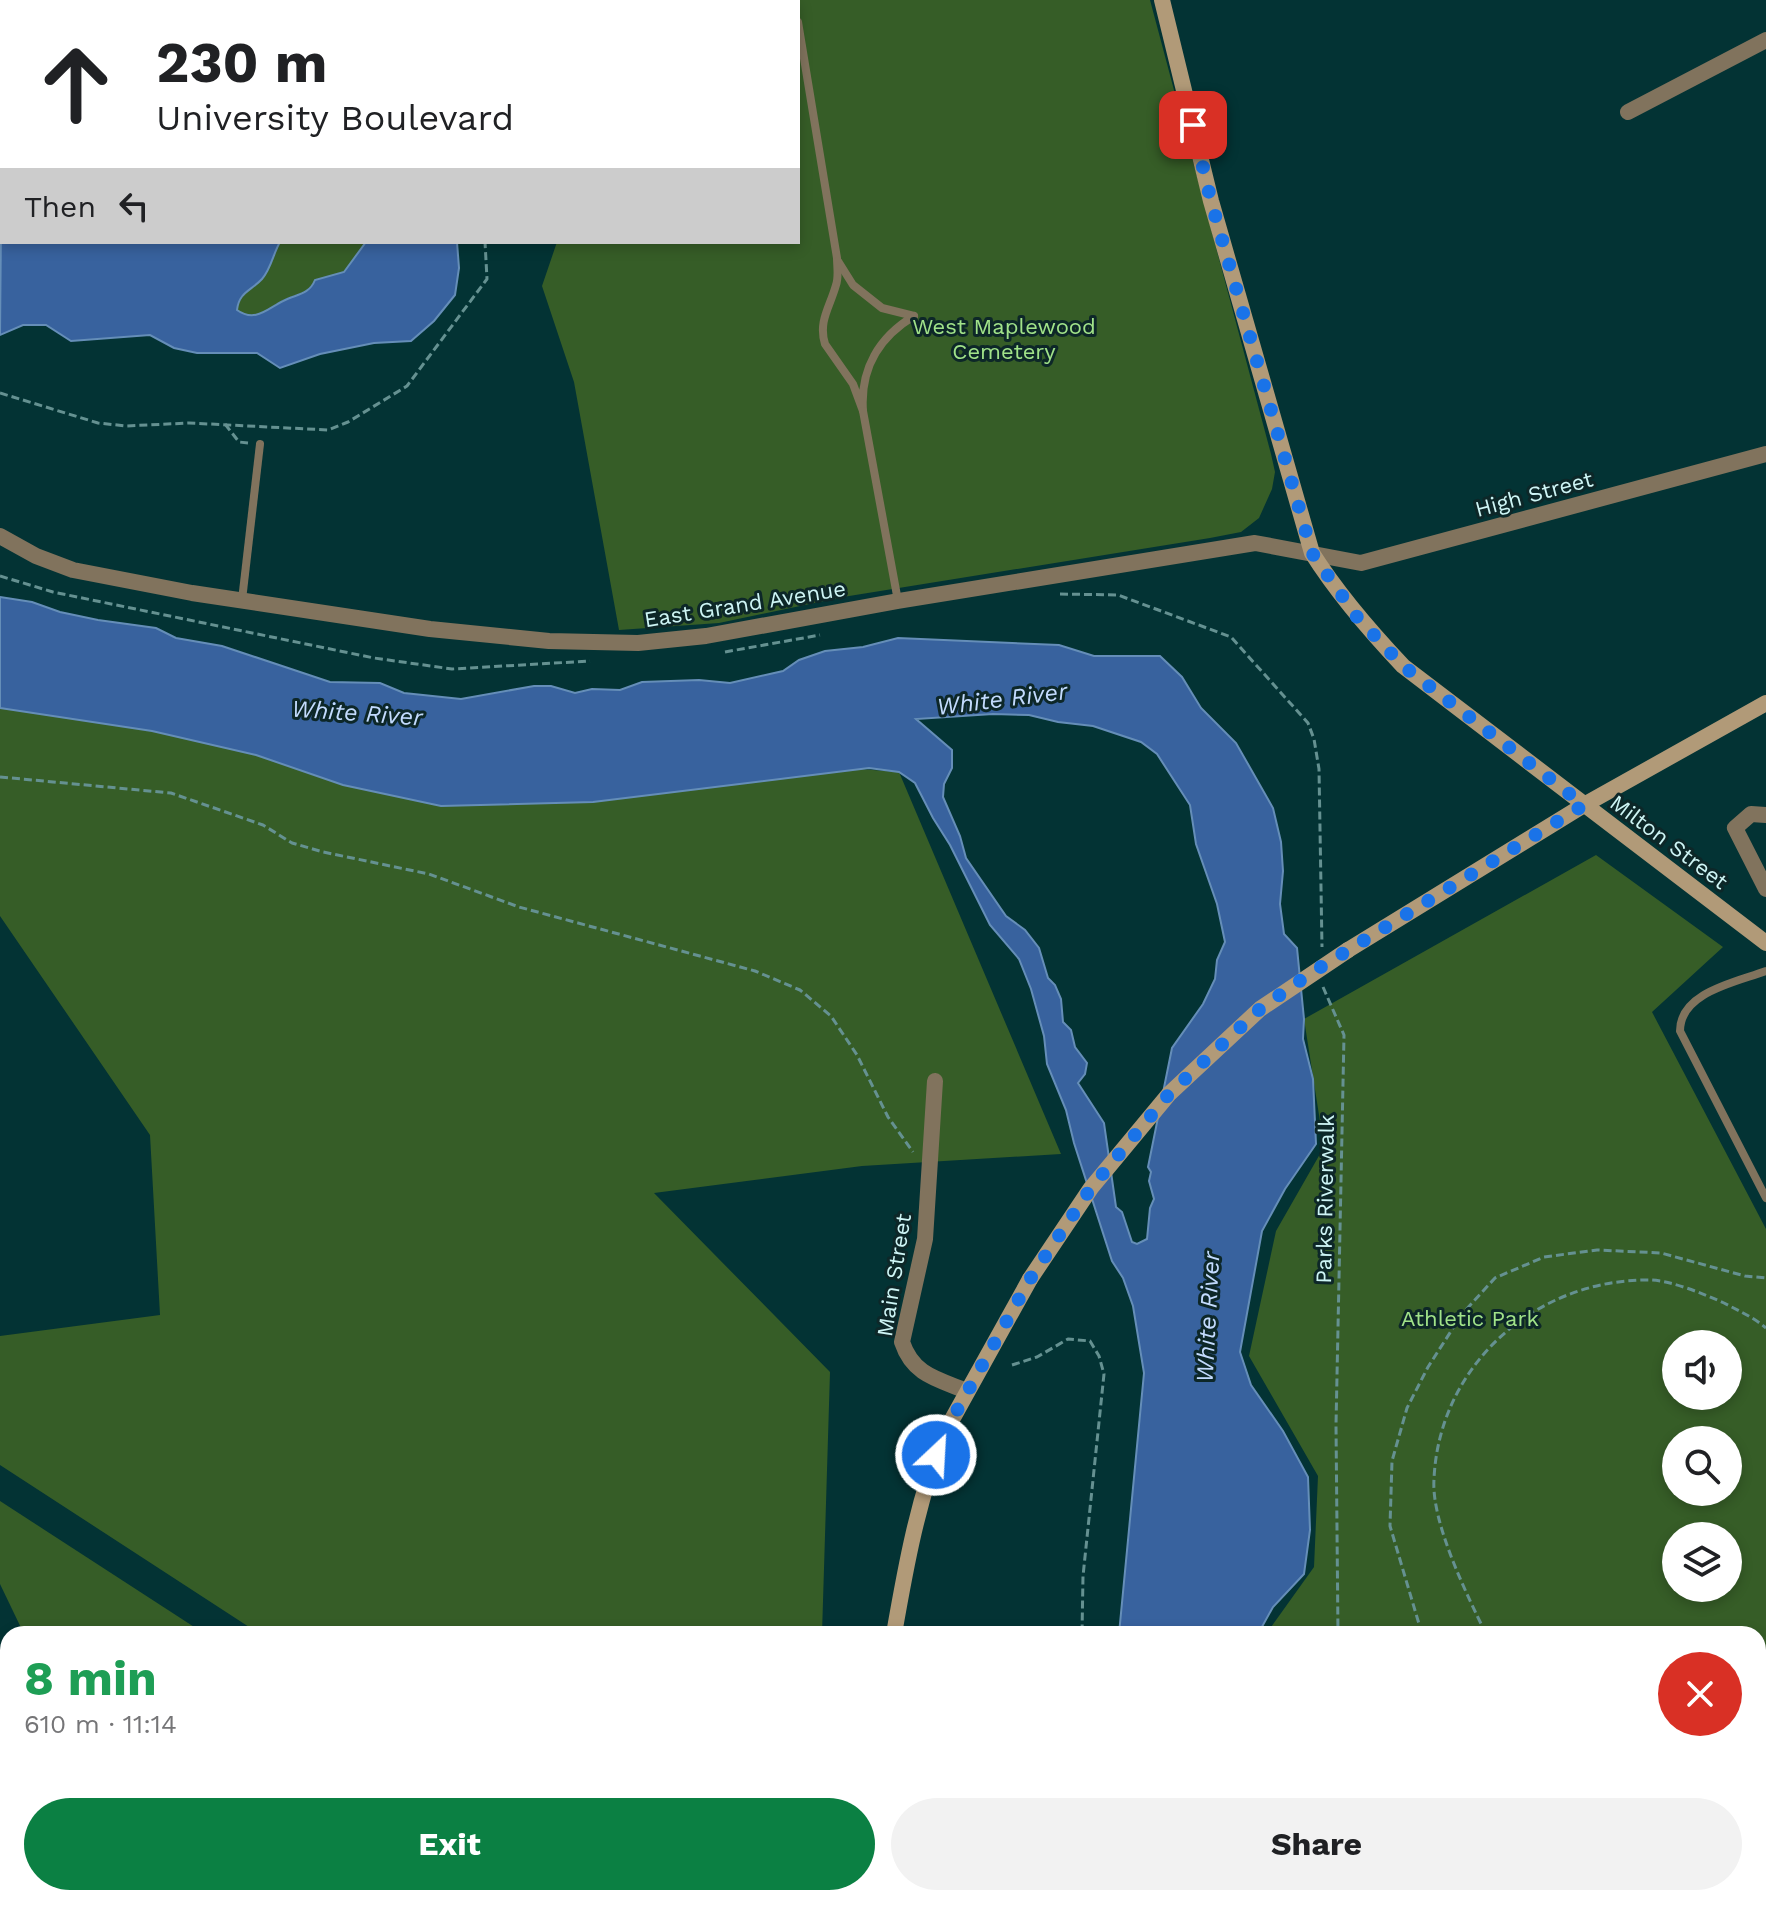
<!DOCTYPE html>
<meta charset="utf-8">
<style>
:root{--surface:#fff;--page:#f2f2f2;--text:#202124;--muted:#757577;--accent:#0b8043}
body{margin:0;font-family:"Work Sans",sans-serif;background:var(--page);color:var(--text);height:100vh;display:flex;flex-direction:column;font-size:30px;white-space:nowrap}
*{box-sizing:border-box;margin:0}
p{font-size:26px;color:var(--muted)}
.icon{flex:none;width:44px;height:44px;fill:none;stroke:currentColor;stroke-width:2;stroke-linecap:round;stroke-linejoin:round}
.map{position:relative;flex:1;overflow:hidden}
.details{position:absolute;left:0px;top:1626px;width:1766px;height:280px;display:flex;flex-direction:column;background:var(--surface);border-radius:24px 24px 0 0;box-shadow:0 4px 12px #0003}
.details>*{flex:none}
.guide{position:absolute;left:0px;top:0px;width:800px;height:244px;box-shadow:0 4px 12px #0003;background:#fff;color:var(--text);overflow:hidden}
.buttons{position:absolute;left:1662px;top:1330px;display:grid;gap:16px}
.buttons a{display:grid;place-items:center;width:80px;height:80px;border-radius:50%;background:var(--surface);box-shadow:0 4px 12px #0003;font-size:40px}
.pin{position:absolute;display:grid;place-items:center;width:68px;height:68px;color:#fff;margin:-34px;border-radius:16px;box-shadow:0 4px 12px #0006}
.me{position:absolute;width:88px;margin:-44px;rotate:25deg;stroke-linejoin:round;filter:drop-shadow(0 0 6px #0008)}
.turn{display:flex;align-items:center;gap:28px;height:168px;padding:0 24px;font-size:36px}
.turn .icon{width:104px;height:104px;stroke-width:2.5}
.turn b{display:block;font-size:56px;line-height:68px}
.then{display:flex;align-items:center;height:76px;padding:0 24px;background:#0003;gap:16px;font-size:30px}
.round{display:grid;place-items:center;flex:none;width:84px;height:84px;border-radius:42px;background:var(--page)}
.headline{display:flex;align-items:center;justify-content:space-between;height:136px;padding:0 24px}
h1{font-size:48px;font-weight:700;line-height:60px;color:#1e9e55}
.action{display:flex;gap:16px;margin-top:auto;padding:16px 24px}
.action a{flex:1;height:92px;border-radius:48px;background:var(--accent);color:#fff;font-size:32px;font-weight:700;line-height:92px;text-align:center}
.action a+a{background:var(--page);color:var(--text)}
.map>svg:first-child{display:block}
</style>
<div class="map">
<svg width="1766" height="1906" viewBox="0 0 1766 1906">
<rect width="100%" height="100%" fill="#033334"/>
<!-- green -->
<g fill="#365d27" fill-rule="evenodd">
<path d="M 566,0 L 1150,0 L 1271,454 L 1275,472 L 1272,489 L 1259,518 L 1241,532 L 1210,538 L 843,597 L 719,623 L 619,630 L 574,382 L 542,286 L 557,242 L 798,242 L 798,2 Z"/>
<path d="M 280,242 L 366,242 L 344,272 L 315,280 C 308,294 296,294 283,300 C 267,309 255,323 236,310 C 239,292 251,291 262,279 C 271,269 273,254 280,242 Z"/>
<path d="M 0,704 L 899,772 L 1061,1154 L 862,1166 L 654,1193 L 830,1372 L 822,1634 L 260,1634 L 0,1465 L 0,1336 L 160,1315 L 150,1135 L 0,916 Z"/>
<path d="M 1596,855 L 1723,947 L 1652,1012 L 1766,1229 L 1766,1906 L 1261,1906 L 1259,1898 L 1758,1898 L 1758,1634 L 1266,1634 L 1314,1567 L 1318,1476 L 1249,1356 L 1276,1231 L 1324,1147 L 1304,1019 ZM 1676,1344 L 1728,1344 L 1728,1396 L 1676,1396 ZM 1676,1440 L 1728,1440 L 1728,1492 L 1676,1492 ZM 1676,1536 L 1728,1536 L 1728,1588 L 1676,1588 Z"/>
<path d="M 0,1501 L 205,1634 L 24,1634 L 0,1584 Z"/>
<path d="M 155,1898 L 431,1898 L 437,1906 L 159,1906 Z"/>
</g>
<!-- water -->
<g fill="#38629e" stroke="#658eb8" stroke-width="2" fill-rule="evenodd">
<path d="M 2,118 L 2,242 L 280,242 C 273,254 271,269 262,279 C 251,291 239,292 237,310 C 255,323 267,309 283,301 C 296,294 309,295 315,280 L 344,272 L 366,242 L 457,242 L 459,268 L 455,295 L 434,321 L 411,341 L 374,343 L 320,354 L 280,368 L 257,353 L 197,353 L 174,348 L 150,335 L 71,341 L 46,325 L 23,325 L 0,335 Z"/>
<path d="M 0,597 L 32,602 L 60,612 L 98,620 L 156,628 L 176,638 L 222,646 L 330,682 L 380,683 L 404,693 L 461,699 L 534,686 L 551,686 L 575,693 L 592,689 L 620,690 L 642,682 L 699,680 L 730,683 L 783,671 L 799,660 L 825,651 L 863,647 L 898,638 L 1059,645 L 1094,656 L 1160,656 L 1182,677 L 1201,708 L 1236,743 L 1273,808 L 1281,842 L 1283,871 L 1280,904 L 1284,934 L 1297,948 L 1304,1019 L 1303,1039 L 1313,1079 L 1316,1144 L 1285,1189 L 1262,1231 L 1240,1352 L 1251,1385 L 1283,1431 L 1308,1477 L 1310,1530 L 1304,1574 L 1273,1607 L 1258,1634 L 1119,1634 L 1144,1373 L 1133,1306 L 1123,1278 L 1112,1261 L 1074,1143 L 1066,1110 L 1047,1064 L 1044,1036 L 1031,989 L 1019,959 L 990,925 L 950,845 L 933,818 L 915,783 L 899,772 L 869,768 L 593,802 L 441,806 L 343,785 L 256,755 L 152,731 L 0,708 ZM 993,714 L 1029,715 L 1058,722 L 1093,726 L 1141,742 L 1157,754 L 1190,805 L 1196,844 L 1217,904 L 1225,942 L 1217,960 L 1215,979 L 1203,1004 L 1172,1048 L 1148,1167 L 1151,1172 L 1149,1181 L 1154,1199 L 1150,1208 L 1147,1239 L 1137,1244 L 1132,1242 L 1122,1212 L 1116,1207 L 1104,1123 L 1078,1083 L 1085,1074 L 1087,1063 L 1075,1047 L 1071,1030 L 1063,1022 L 1061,999 L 1055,985 L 1048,978 L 1039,948 L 1025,930 L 1006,916 L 966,858 L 960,836 L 943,797 L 944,784 L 952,768 L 952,750 L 916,719 Z"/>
<path d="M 1144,1898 L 1250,1898 L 1252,1906 L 1147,1906 Z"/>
</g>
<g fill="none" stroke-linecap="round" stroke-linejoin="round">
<!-- path -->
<g stroke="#659191" stroke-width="3" stroke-dasharray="8 4" stroke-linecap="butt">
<path d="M 425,0 L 425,2"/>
<path d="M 0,393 L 98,423 L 126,426 L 189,423 L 328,430 L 348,422 L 407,386 L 487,279 L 485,242"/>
<path d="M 225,424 L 239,442 L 248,443"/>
<path d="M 0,576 L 53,592 L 374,658 L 452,669 L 590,661"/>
<path d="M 1060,594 L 1118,595 L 1231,637 L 1308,723 L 1314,739 L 1319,769 L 1322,947"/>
<path d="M 725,652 L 820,635"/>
<path d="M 0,777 L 171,793 L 263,825 L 292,843 L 323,852 L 429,874 L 519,907 L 755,971 L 800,990 L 831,1016 L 857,1055 L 888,1117 L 913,1152"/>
<path d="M 1323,987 L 1344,1035 L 1336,1425 L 1338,1634"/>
<path d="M 1012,1365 L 1037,1357 L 1068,1339 L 1090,1341 L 1099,1356 L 1104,1374 L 1083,1576 L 1082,1634"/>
<path d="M 1422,1634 L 1390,1526 L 1392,1461 L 1407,1408 L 1428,1367 L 1462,1314 L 1495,1278 L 1544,1257 L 1597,1250 L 1661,1253 L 1745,1276 L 1766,1278"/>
<path d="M 1486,1634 C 1467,1595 1431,1522 1434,1479 C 1439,1365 1536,1279 1649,1280 C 1670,1280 1704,1294 1724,1303 C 1739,1311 1753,1317 1766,1328"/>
<path d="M 1758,1751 L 1766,1747"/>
<path d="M 1111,1898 L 1112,1906"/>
<path d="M 1305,1898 L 1308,1906"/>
<path d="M 1405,1898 L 1407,1906"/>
<path d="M 1514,1898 L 1518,1906"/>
<path d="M 1617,1898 L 1621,1906"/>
</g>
<!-- lane -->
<g stroke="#81735d" stroke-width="8">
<path d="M 794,0 L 795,2"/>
<path d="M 750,2 L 759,0"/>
<path d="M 798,22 L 837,258 C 837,267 839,277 836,285 C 830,307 818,321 825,344 L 853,384 L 863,411 C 860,369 879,337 914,316"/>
<path d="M 838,261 L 853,285 L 882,308 L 914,316"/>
<path d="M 863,411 L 898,601"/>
<path d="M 242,600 L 260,444"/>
<path d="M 1766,971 C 1737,982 1680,992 1680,1031 L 1766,1198"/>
<path d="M 477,1898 L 482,1906"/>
<path d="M 627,1898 L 639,1906"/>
<path d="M 942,1898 L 942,1906"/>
</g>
<!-- street -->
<g stroke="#81735d" stroke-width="16">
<path d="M 1628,112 L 1766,40"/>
<path d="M 0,536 L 36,556 L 73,570 L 192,593 L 430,629 L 549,641 L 638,643 L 706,636 L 898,601 L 1255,543 L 1361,563 L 1766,454"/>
<path d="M 1766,815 L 1751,814 L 1735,828 L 1766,889"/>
<path d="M 935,1081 L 925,1239 L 902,1342 C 913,1375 937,1379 967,1391"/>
<path d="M 0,1872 L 8,1868"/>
</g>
<!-- secondary -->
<g stroke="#b19a78" stroke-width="16">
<path d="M 1162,0 L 1211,201 L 1312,553 C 1338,594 1369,630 1403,666 L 1766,943"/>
<path d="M 1348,950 L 1584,805 L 1766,703"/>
<path d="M 894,1634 C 906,1565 918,1499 944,1434 L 1030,1279"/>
<path d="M 0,1682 L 8,1697"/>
<path d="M 115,1898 L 119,1906"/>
<path d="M 884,1906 L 885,1898"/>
</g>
<!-- secondary-bridge -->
<path stroke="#b19a78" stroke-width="16" d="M 1030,1279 L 1091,1188 L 1169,1094 L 1260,1009 L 1348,950"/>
</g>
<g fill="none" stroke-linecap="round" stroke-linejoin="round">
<!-- route -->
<path stroke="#1a73e8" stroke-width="14" stroke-dasharray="0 25.2" d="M 936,1455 L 944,1434 L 1030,1279 L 1091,1188 L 1169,1094 L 1260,1009 L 1311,973 L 1584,805 L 1403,666 L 1357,617 L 1312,553 L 1211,201 L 1193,125"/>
</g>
<g text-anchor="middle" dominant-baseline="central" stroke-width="6" stroke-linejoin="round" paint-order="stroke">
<!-- park labels -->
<g font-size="22" fill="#a1e389" stroke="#0d2728">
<text x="1004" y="326">West Maplewood<tspan x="1004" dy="25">Cemetery</tspan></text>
<text x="1470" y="1318">Athletic Park</text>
</g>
<!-- street labels -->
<g font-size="22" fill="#cef5f5" stroke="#0d2728">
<text transform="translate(1534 494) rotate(-15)">High Street</text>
<text transform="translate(745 604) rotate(-9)">East Grand Avenue</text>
<text transform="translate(1669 842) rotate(37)">Milton Street</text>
<text transform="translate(1325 1199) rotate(-89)">Parks Riverwalk</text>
<text transform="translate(894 1275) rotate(-81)">Main Street</text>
</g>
<!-- water labels -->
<g font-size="24" font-style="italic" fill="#c3dbfe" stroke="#0d2728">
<text transform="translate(1002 699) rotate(-7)">White River</text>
<text transform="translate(357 713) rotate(4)">White River</text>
<text transform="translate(1208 1317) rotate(-87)">White River</text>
</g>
</g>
</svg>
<div class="buttons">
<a><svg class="icon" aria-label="sound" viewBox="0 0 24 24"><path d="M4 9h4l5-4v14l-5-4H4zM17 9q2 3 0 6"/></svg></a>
<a><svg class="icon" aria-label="search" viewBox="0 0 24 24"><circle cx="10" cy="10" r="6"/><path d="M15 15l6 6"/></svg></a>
<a><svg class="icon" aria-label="layers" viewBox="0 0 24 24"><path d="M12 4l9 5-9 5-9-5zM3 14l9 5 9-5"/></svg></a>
</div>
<div class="pin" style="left:1193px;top:125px;background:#d93025"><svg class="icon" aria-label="arrive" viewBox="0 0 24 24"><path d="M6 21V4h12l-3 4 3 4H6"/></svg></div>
<svg class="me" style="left:936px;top:1455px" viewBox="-20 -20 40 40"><circle r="17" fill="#1a73e8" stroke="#fff" stroke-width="3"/><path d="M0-11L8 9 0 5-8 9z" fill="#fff"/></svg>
<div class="guide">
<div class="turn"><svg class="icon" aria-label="ahead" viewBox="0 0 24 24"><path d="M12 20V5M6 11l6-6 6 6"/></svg><div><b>230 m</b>University Boulevard</div></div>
<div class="then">Then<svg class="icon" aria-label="left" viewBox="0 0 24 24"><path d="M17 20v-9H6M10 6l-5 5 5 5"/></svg></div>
</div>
<section class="details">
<div class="headline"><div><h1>8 min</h1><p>610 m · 11:14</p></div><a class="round" style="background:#d93025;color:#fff"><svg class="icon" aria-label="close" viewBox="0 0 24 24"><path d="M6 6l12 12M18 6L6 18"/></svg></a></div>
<div class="action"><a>Exit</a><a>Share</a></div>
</section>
</div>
